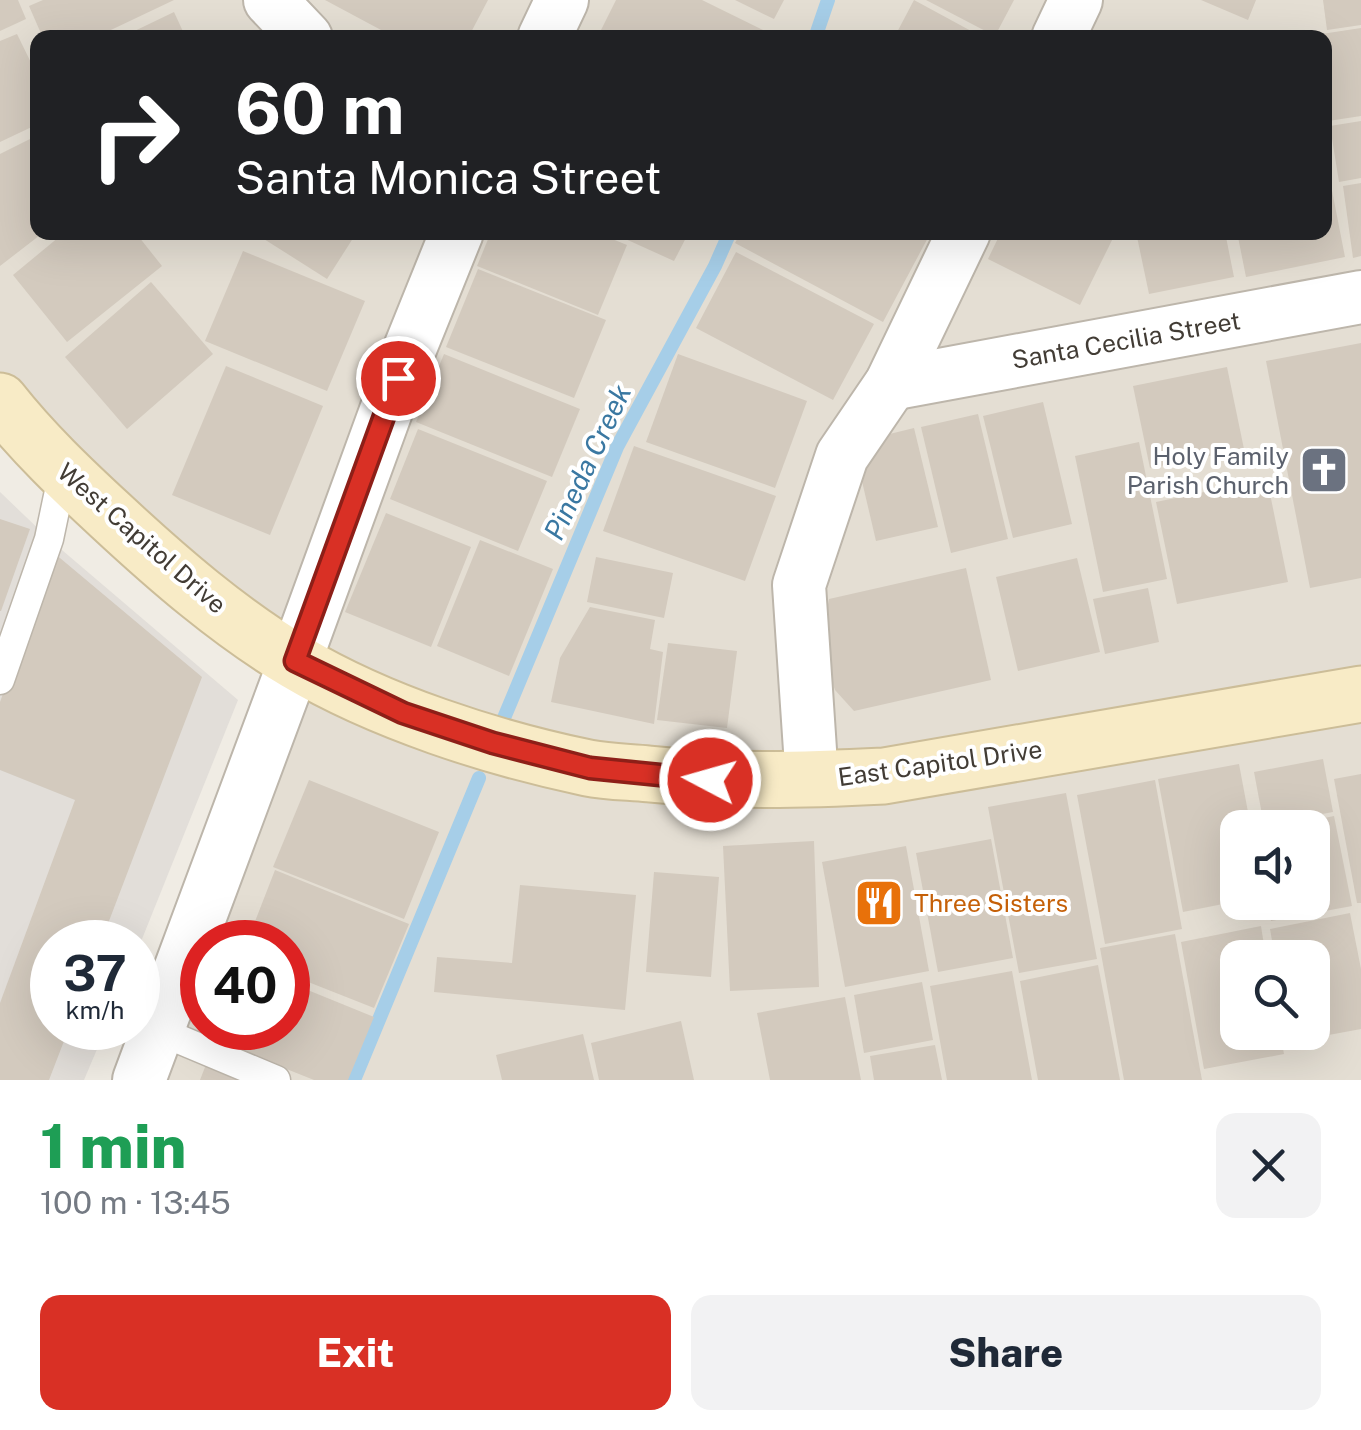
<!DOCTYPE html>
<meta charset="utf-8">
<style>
:root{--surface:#fff;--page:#f2f2f3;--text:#1f2937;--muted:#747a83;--accent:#d93025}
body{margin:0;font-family:"Public Sans",sans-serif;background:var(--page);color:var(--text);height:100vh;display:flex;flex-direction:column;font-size:38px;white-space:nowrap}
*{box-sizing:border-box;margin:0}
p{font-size:32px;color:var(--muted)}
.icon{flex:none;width:55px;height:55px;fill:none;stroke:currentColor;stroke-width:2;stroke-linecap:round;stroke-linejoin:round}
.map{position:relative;height:1080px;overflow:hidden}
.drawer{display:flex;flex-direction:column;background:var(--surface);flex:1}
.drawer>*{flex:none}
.hud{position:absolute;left:30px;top:30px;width:1302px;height:210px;border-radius:20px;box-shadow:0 10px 40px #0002;background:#202124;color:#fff;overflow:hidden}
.buttons{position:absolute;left:1220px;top:810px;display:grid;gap:20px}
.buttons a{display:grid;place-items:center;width:110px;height:110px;border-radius:20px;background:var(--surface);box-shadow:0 10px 40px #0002;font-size:50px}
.speed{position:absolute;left:30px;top:920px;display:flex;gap:20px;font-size:50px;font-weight:700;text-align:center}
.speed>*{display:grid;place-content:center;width:130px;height:130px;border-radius:50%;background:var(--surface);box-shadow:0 10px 40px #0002;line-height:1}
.speed small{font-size:25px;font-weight:400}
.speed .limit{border:15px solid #d22;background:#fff;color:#111}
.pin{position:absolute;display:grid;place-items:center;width:85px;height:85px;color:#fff;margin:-42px;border:5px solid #fff;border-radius:50%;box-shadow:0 2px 10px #0007}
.me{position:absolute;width:110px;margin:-55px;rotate:276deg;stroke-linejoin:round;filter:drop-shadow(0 0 8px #0008)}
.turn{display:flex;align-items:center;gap:35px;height:210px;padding:0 40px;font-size:45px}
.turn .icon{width:130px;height:130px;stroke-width:2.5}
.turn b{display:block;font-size:70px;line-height:85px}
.round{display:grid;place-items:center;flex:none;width:105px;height:105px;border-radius:20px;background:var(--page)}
.headline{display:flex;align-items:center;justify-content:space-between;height:170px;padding:0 40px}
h1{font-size:60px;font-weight:800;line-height:75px;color:#1e9e55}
.primary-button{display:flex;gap:20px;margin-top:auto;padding:20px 40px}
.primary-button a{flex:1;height:115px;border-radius:20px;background:var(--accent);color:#fff;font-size:40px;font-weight:800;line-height:115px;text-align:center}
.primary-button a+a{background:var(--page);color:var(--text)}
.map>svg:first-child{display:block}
</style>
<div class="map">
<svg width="1361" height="1080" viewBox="0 0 1361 1080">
<rect width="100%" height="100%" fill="#f0ece4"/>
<!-- residential -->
<path fill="#e4ded3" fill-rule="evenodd" d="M 0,0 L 1361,0 L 1361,1080 L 138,1080 L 295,657 L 0,392 ZM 38,38 L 1325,38 L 1325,232 L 38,232 ZM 1238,828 L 1312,828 L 1312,902 L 1238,902 ZM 202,942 L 288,942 L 288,1028 L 202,1028 ZM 1238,958 L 1312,958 L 1312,1032 L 1238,1032 Z"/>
<!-- industrial -->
<path fill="#e2ded9" d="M 0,492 L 49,539 L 238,700 L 138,949 L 138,942 L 52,942 L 52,1028 L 106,1028 L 84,1080 L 0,1080 Z"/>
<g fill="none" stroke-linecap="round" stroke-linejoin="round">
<!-- stream -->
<g stroke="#a6cee8" stroke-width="14">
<path d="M 815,38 L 828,0"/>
<path d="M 504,718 L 617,447 L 715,266 L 730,232"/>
<path d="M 354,1080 L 479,778"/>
</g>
</g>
<!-- building -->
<g fill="#d3cabe">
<path d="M 0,0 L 18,0 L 26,19 L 0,31 Z"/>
<path d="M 43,0 L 174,0 L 94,38 L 43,38 L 29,6 Z"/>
<path d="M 325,0 L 488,0 L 468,38 L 396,38 Z"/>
<path d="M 616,0 L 702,0 L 779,38 L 605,38 L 599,34 Z"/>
<path d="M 735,0 L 784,0 L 774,19 Z"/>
<path d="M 914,0 L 984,38 L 894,38 Z"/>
<path d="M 926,0 L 1014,0 L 995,36 Z"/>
<path d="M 1201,0 L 1256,0 L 1248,20 Z"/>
<path d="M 1323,0 L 1361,0 L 1361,25 L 1327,30 Z"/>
<path d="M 174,12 L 186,38 L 120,38 Z"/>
<path d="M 1361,28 L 1361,116 L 1328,121 L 1325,99 L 1325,38 L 1315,38 L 1315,35 Z"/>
<path d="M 17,34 L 38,77 L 38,124 L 0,142 L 0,41 Z"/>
<path d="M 1361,121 L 1361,178 L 1339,182 L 1330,126 Z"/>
<path d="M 38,135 L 38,232 L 44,232 L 0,266 L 0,154 Z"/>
<path d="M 1325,165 L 1327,165 L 1345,257 L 1246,277 L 1237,232 L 1325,232 Z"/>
<path d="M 1361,183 L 1361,256 L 1353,258 L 1343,186 Z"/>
<path d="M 65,232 L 135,232 L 162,266 L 67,342 L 13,275 Z"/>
<path d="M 253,232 L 357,232 L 327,279 Z"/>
<path d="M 491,232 L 595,232 L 627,245 L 598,315 L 477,266 Z"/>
<path d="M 610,232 L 689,232 L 674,261 Z"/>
<path d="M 741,232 L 931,232 L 883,322 L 735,243 Z"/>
<path d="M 1001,232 L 1116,232 L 1080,305 L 988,259 Z"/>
<path d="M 1136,232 L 1225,232 L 1234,277 L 1149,294 Z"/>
<path d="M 243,251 L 365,301 L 327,391 L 205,341 Z"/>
<path d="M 736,252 L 874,324 L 833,400 L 696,328 Z"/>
<path d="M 478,269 L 606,320 L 574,398 L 446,347 Z"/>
<path d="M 151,282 L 213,354 L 127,429 L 65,357 Z"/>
<path d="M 1361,343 L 1361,578 L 1310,588 L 1266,361 Z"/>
<path d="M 444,354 L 580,409 L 552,477 L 416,422 Z"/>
<path d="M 678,354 L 807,401 L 775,488 L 646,442 Z"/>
<path d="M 226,366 L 323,406 L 270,535 L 172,495 Z"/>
<path d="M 1227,367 L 1244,449 L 1150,468 L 1133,386 Z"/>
<path d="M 1043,402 L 1072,524 L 1013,538 L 983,416 Z"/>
<path d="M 978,414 L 1008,539 L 951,553 L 921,427 Z"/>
<path d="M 914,428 L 938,527 L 876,541 L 853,443 Z"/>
<path d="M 418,429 L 547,481 L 518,551 L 390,499 Z"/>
<path d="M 1139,442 L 1167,579 L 1103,592 L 1075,456 Z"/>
<path d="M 634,446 L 776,496 L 745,581 L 603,531 Z"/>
<path d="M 1267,479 L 1288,582 L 1177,604 L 1156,502 Z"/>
<path d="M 386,513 L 471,547 L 431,647 L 345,612 Z"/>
<path d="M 0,519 L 30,529 L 1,611 L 0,611 Z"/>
<path d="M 480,540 L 553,569 L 509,676 L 437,646 Z"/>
<path d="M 54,553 L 202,677 L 101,942 L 52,942 L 52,1028 L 69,1028 L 49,1080 L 0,1080 L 0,1003 L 75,800 L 0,770 L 0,702 Z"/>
<path d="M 596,557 L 673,573 L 664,618 L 587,602 Z"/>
<path d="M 1077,558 L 1100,652 L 1018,671 L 996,577 Z"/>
<path d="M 966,568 L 991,680 L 854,711 L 835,690 L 825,661 L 823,630 L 829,599 Z"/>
<path d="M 1148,588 L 1159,642 L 1105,654 L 1093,599 Z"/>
<path d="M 590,607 L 655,620 L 650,649 L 663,652 L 654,724 L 551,702 L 560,658 Z"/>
<path d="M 668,643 L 737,651 L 727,728 L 657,720 Z"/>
<path d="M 1323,759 L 1333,812 L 1264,825 L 1254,772 Z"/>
<path d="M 1239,764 L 1251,828 L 1238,828 L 1238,901 L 1183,912 L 1158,779 Z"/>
<path d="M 1361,774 L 1361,903 L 1357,903 L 1334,779 Z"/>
<path d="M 309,780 L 439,832 L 404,919 L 273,867 Z"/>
<path d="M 1155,780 L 1182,929 L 1105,944 L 1077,795 Z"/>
<path d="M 1066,793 L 1097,959 L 1019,973 L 988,807 Z"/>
<path d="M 1334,816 L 1352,906 L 1271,921 L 1268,902 L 1312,902 L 1312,828 L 1286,828 L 1286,826 Z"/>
<path d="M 991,839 L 1013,958 L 938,972 L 916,853 Z"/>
<path d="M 814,841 L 819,987 L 730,991 L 723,846 Z"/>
<path d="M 906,846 L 929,971 L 845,987 L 822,862 Z"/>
<path d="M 275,870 L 409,924 L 374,1008 L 288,974 L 288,942 L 247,942 Z"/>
<path d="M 654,872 L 719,877 L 711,977 L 646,972 Z"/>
<path d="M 520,885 L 636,895 L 625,1010 L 434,992 L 437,957 L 512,963 Z"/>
<path d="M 1350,913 L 1361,969 L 1361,1029 L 1291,1042 L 1289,1032 L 1312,1032 L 1312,958 L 1275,958 L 1270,929 Z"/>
<path d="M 1261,926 L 1266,958 L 1238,958 L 1238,1032 L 1280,1032 L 1284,1054 L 1204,1069 L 1181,942 Z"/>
<path d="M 1175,934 L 1202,1080 L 1124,1080 L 1100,948 Z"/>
<path d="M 1098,965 L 1120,1080 L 1038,1080 L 1020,981 Z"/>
<path d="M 1012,971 L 1032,1080 L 947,1080 L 930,986 Z"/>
<path d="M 288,982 L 374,1017 L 348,1080 L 314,1080 L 209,1038 L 214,1028 L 288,1028 Z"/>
<path d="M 922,982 L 933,1040 L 864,1053 L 854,995 Z"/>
<path d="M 845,997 L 861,1080 L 770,1080 L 757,1013 Z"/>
<path d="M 681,1021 L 694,1080 L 599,1080 L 591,1043 Z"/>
<path d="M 583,1034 L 594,1080 L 502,1080 L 496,1055 Z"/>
<path d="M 935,1045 L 942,1080 L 874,1080 L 870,1056 Z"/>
<path d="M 207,1062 L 252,1080 L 200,1080 Z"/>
</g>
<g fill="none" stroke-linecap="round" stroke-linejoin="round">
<!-- lane casing -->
<g stroke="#bdb6ab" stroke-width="31">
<g id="lane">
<path d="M 0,680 L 49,539 L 63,472"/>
<path d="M 157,1030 L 276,1080"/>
</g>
</g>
<!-- street casing -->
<g stroke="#bdb6ab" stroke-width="56">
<g id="street">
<path d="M 270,0 L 306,38"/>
<path d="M 544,38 L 562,0"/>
<path d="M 1058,38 L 1076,0"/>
<path d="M 891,384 L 1361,297"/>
<path d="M 812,780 L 799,585 L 842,456 L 891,384 L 964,232"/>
<path d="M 139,1080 L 295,661 L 398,378 L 457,232"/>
</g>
</g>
<!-- secondary casing -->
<g stroke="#ccbd98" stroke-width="59">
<path id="secondary" d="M 0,401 C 33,443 72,480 111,516 C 168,569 229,622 296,662 C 380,712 492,748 588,768 C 608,772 629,772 649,774 C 727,782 805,780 884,776 L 1361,694"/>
</g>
<!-- lane -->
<use href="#lane" stroke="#fff" stroke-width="28"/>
<!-- street -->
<use href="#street" stroke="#fff" stroke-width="52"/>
<!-- secondary -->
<use href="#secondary" stroke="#f8ebc6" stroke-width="55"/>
</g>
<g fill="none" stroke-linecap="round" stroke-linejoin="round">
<!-- route casing -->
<g stroke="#8d1f18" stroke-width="25">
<path id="route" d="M 398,378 L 295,661 L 403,713 L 493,743 L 590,768 L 710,780"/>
</g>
<!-- route -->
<use href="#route" stroke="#d93025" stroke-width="18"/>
</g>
<!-- icons -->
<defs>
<g id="church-square" transform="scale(2.5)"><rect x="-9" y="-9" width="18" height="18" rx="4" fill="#6b7280" stroke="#fff"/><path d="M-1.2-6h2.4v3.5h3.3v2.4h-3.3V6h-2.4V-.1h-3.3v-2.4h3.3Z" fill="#fff"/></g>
<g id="restaurant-square" transform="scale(2.5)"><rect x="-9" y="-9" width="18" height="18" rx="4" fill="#e8710a" stroke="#fff"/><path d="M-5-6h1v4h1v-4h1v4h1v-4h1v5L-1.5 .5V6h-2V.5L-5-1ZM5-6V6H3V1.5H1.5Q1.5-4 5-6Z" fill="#fff"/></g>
</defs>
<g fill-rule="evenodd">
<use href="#church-square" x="1324" y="470"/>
<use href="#restaurant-square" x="879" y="903"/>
</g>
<g text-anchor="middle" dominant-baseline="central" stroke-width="8" stroke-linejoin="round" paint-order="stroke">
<!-- street labels -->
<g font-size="25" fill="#423c35" stroke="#fff">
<text transform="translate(1126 340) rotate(-10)">Santa Cecilia Street</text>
<text transform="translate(142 538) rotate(41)">West Capitol Drive</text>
<text transform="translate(940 763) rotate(-8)">East Capitol Drive</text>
</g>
<!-- worship labels -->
<g font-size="25" fill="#5b616d" stroke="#fff" text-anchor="end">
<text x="1289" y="456">Holy Family<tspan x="1289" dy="29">Parish Church</tspan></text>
</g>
<!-- food labels -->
<g font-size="25" fill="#c56008" stroke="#fff" text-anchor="start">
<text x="914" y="903">Three Sisters</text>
</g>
<!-- water labels -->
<g font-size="28" font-style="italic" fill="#3a78a2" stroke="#fff">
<text transform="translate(587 462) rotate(-65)">Pineda Creek</text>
</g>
</g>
</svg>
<div class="buttons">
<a><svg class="icon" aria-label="sound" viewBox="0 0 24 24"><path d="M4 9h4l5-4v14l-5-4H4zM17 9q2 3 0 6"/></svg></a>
<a><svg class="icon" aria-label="search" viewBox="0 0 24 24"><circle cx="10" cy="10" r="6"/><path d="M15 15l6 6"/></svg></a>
</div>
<div class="speed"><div>37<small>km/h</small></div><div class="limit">40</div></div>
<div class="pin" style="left:398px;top:378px;background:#d93025"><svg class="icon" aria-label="arrive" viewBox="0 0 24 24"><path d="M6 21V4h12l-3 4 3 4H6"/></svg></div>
<svg class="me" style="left:710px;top:780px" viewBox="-20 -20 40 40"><circle r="17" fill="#d93025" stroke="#fff" stroke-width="3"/><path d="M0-11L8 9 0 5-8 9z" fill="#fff"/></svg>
<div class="hud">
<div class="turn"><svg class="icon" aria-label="right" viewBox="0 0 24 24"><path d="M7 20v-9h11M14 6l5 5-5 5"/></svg><div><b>60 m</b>Santa Monica Street</div></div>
</div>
</div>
<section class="drawer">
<div class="headline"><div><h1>1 min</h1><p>100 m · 13:45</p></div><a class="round"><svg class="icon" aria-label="close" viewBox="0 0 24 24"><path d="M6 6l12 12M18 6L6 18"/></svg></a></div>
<div class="primary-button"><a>Exit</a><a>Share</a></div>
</section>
